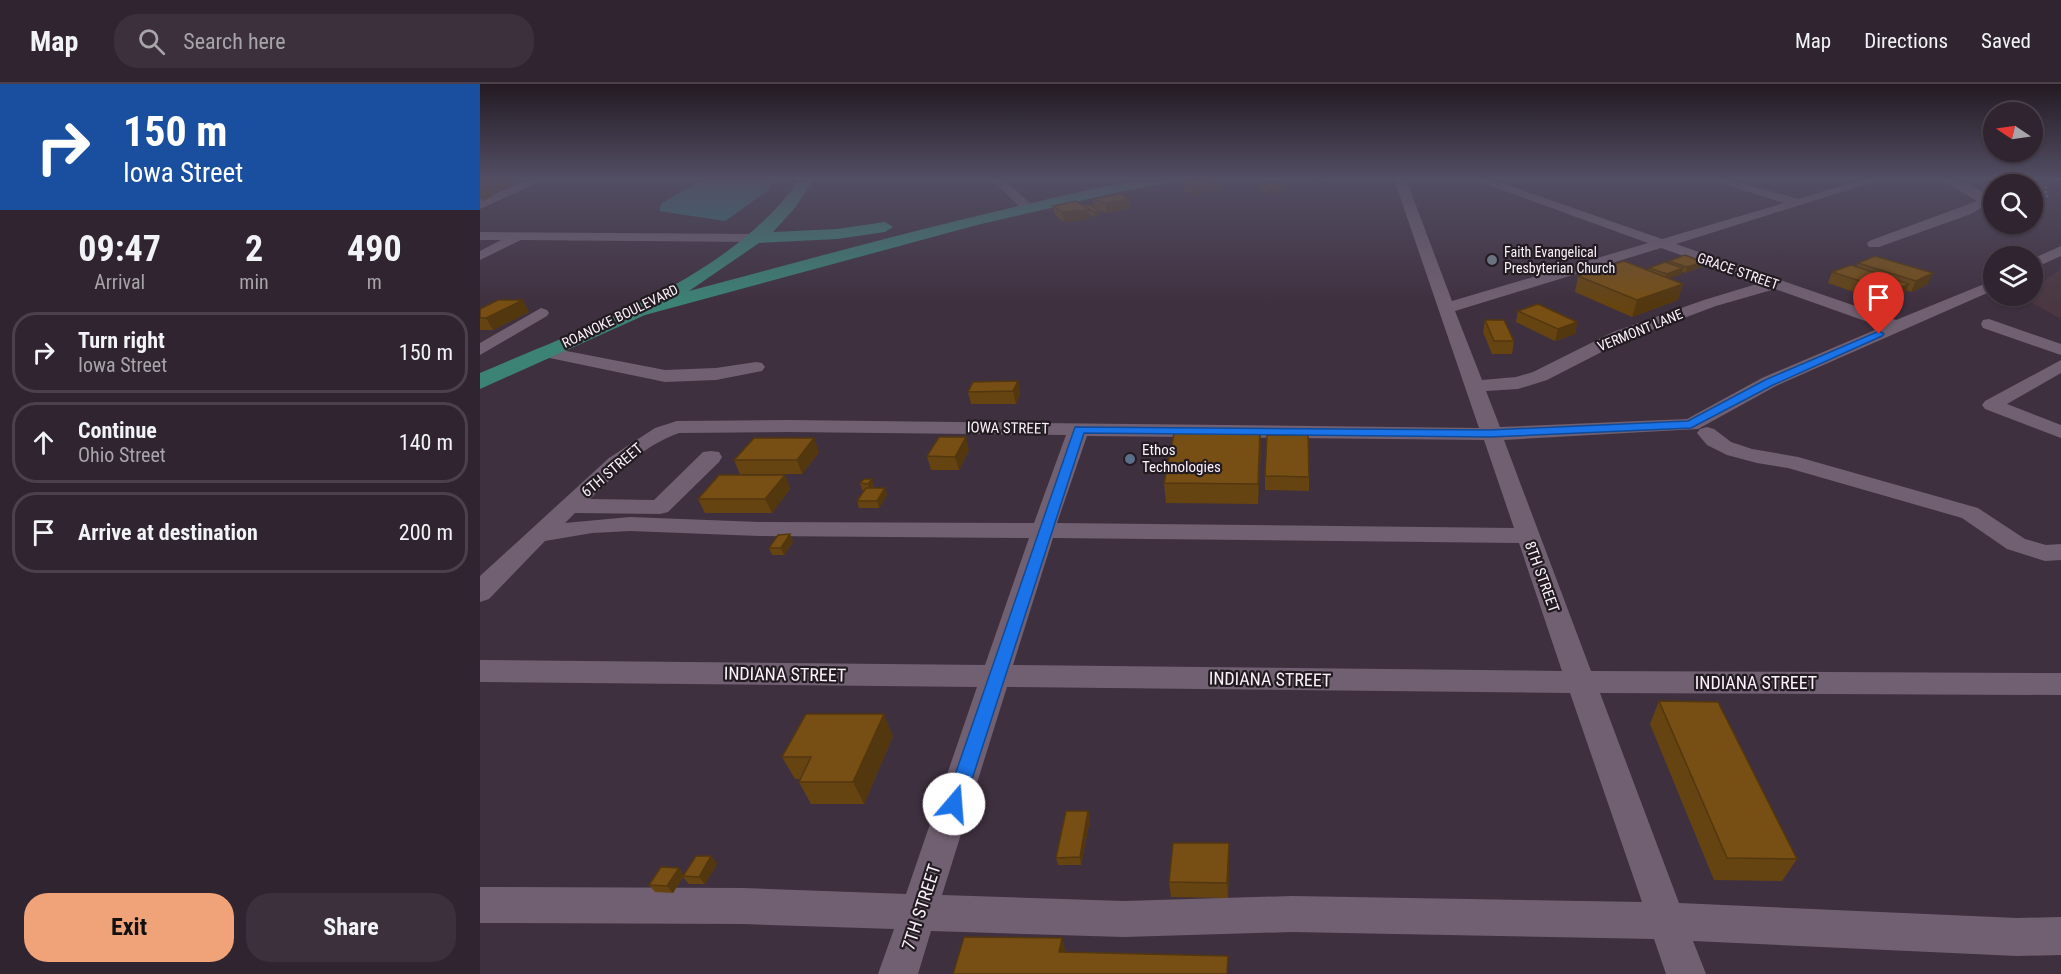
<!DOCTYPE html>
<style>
:root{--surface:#2f242f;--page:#3b303b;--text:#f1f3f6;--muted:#a7a4aa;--line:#4a414b;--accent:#f0a278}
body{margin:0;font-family:"Roboto Condensed",sans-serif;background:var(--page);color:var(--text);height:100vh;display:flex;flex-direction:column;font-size:22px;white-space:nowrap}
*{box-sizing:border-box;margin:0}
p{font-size:20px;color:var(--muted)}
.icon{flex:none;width:33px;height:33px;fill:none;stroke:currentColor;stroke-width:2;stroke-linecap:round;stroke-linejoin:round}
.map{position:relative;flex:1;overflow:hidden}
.panel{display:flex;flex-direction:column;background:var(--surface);width:480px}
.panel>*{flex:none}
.banner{background:#1a4fa0;color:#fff;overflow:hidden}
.needle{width:39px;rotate:283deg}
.buttons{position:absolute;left:1503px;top:18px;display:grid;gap:12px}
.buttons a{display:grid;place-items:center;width:60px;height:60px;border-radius:50%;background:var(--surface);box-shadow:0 2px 4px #0004,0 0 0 2px var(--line);font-size:30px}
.pin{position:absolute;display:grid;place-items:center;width:51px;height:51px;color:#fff;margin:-62px -26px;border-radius:50% 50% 50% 0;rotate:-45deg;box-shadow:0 0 6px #0007}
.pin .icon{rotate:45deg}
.me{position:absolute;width:66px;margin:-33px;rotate:18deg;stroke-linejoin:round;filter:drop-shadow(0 0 4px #0008)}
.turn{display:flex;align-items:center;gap:21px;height:126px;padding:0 24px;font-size:27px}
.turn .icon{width:78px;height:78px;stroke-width:2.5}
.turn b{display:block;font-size:42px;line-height:51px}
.eta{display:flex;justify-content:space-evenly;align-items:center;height:102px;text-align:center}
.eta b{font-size:36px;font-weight:700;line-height:42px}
.cta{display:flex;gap:12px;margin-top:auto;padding:12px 24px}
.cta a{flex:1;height:69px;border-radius:24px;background:var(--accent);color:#111;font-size:24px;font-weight:700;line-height:69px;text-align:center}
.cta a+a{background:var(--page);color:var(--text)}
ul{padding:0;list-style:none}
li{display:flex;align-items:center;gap:18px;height:81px;margin:0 12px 9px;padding:0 12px;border:3px solid var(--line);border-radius:24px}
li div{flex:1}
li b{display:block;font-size:22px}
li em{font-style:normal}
header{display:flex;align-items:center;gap:36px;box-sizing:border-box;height:84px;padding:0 30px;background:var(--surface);border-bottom:2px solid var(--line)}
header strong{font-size:28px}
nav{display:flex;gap:33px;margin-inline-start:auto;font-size:21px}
.search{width:420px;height:54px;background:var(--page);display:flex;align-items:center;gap:15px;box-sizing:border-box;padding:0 21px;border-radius:24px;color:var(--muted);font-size:22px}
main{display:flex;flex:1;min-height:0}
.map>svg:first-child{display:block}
</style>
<header>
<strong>Map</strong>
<div class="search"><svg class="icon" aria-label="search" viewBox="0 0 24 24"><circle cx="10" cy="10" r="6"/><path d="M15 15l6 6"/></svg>Search here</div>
<nav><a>Map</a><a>Directions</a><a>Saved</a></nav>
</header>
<main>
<section class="panel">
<div class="banner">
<div class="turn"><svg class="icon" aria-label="right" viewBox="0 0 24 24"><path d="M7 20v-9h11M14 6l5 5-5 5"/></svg><div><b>150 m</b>Iowa Street</div></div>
</div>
<div class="eta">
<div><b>09:47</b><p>Arrival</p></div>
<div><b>2</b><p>min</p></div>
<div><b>490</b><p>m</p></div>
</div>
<ul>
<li><svg class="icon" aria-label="right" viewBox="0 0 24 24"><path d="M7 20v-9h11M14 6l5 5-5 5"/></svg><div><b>Turn right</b><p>Iowa Street</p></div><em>150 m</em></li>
<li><svg class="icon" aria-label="ahead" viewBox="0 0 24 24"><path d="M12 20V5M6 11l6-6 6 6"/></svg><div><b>Continue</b><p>Ohio Street</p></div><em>140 m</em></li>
<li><svg class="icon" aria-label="arrive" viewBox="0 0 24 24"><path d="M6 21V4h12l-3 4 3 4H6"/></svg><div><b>Arrive at destination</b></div><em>200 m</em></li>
</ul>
<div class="cta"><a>Exit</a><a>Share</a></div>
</section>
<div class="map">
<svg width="1581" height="890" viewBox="0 0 1581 890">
<rect width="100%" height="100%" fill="#3f303f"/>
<!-- industrial -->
<path fill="#4a3741" d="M 1581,185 L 1581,235 L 1539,212 L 1552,212 L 1553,204 Z"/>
<!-- water -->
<path fill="#317375" d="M 222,95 L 294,95 L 295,96 L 287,107 L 245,137 L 179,127 L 182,119 Z"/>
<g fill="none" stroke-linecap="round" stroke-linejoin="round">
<!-- minor -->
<g fill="#716071" fill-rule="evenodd">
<path d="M 50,95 L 66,95 L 0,125 L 0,116 Z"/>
<path d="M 511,95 L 524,95 L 552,121 L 554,124 L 552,127 L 544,127 Z"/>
<path d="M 914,95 L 926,95 L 972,217 L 1168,159 L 992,95 L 1010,95 L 1182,155 L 1304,119 L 1227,95 L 1247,95 L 1318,115 L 1384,95 L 1403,95 L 1196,160 L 1416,236 L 1514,196 L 1514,206 L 1296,302 L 1218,345 L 1024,356 L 1111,587 L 1581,589 L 1581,611 L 1120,609 L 1199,819 L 1537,834 L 1581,833 L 1581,871 L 1537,872 L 1213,857 L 1226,890 L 1186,890 L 1174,855 L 812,848 L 644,853 L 451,847 L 438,890 L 398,890 L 414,845 L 263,840 L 0,839 L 0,803 L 263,804 L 426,810 L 497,603 L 0,598 L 0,576 L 505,581 L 549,454 L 279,452 L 150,447 L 112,449 L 65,457 L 9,515 L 0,518 L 0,492 L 129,374 L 175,344 L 197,337 L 309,336 L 999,344 ZM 1181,164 L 1280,199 L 1224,216 L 1133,248 L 1053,288 L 1036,293 L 1002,296 L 975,227 ZM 1295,205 L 1402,243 L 1282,294 L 1207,335 L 1020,343 L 1006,307 L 1038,305 L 1067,296 L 1145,256 L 1236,222 ZM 309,348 L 586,351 L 554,439 L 279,438 L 150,433 L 85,439 L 95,429 L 180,430 L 188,428 L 239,378 L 242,373 L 239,368 L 231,367 L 223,368 L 174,416 L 110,415 C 136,390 164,361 199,349 ZM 607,352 L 1004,356 L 1034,444 L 577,439 ZM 573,454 L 1039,459 L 1082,587 L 533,581 ZM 527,603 L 1090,609 L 1162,818 L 812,812 L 644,817 L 462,811 Z"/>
<path d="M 1460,95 C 1476,95 1503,102 1510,118 L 1491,130 L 1399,163 L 1389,163 L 1387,160 L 1389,157 L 1497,117 Z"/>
<path d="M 0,148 L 274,150 L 281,154 L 274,158 L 41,156 L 0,176 L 0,167 L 21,156 L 0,156 Z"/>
<path d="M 1581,162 L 1581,172 L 1552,185 L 1552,175 Z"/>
<path d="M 61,224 L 67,226 L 69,229 L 67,232 L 0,271 L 0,259 Z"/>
<path d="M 1509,235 L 1581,260 L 1581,271 L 1503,244 L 1501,240 L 1503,236 Z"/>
<path d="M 66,263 L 185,286 L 236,284 L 276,278 L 282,279 L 285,283 L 282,287 L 236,296 L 185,298 L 60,272 L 57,268 L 60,264 Z"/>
<path d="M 1581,276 L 1581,289 L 1527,320 L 1581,341 L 1581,354 L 1505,325 L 1502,321 L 1505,317 Z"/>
<path d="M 1227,343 L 1234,345 L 1251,358 L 1272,365 L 1318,373 L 1498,424 L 1545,455 L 1566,461 L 1581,460 L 1581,476 L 1565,477 L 1527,465 L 1482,434 L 1308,384 L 1277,379 L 1247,371 L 1227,361 L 1217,349 L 1220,345 Z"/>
</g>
<!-- major -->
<path fill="#3c8275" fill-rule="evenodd" d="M 320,95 L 334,95 L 314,125 L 293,148 L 357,145 L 405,138 L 413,143 L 405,148 L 357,155 L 279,159 L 209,207 C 319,178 428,147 539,122 C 592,110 641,95 695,95 L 688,99 L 639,108 L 497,141 L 165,231 L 0,305 L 0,289 C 108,242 250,195 320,95 Z"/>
<!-- rail -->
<path stroke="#b5aab5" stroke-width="2" stroke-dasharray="1.5 3" stroke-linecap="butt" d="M 1567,113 L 1565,99 L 1568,95"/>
</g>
<!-- wall -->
<g fill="#664412">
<path d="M 825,95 L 843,95 L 843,97 L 832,100 L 825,97 Z"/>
<path d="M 704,97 L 739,97 L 740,106 L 713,111 L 705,107 Z"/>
<path d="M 778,101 L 803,107 L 789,110 L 779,105 Z"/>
<path d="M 613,115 L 651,124 L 627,129 L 617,126 L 620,132 L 614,133 L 609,130 L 610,135 L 584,138 L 575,131 L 573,122 L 614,124 Z"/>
<path d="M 1189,177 L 1221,183 L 1205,189 L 1202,188 L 1202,190 L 1189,194 L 1198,216 L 1152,233 L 1095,208 L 1098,192 L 1168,186 L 1169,184 L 1188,179 Z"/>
<path d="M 1378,179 L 1448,200 L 1431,208 L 1426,206 L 1424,211 L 1406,219 L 1348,199 L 1352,188 L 1376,183 Z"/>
<path d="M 0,225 L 49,228 L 13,246 L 0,246 Z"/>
<path d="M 1038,227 L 1097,238 L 1095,250 L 1075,257 L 1036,238 Z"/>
<path d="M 1005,236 L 1034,257 L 1032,270 L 1012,270 L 1003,248 Z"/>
<path d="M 538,297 L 540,310 L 536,320 L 491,320 L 488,308 Z"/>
<path d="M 780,346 L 781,365 L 778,420 L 686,419 L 684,399 Z"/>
<path d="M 489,366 L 479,386 L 451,386 L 447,372 Z"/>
<path d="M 339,368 L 322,390 L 260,390 L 254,376 Z"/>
<path d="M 305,391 L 310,405 L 292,429 L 225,429 L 218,415 Z"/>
<path d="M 785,392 L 829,393 L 829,407 L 785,406 Z"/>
<path d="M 384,395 L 394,402 L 393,404 L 405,404 L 407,411 L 399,424 L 379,424 L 377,417 L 384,406 L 382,406 L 380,399 Z"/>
<path d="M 310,450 L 313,458 L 304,471 L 292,471 L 289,464 Z"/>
<path d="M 1179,617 L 1317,775 L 1302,797 L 1234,796 L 1170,640 Z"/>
<path d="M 413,652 L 384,720 L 331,720 L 319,698 L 320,695 L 315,695 L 302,673 Z"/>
<path d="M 608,727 L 610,735 L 601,781 L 578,781 L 576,774 Z"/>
<path d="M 749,759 L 749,774 L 748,814 L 691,813 L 689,798 Z"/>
<path d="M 231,772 L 237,780 L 225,800 L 209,800 L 203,793 L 193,809 L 175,808 L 169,801 L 204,791 Z"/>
</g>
<!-- shaded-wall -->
<g fill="#53370f">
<path d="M 1,95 L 49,95 L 17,106 L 13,109 L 15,111 L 3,117 L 0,111 L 0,96 Z"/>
<path d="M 832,95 L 843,95 L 843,97 L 832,100 Z"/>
<path d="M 739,97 L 740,106 L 713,111 L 712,102 Z"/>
<path d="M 803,103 L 803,107 L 789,110 L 789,105 Z"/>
<path d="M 650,115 L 651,124 L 627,129 L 625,119 Z"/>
<path d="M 609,126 L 610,135 L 584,138 L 582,128 Z"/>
<path d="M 619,127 L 620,132 L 614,133 L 614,128 Z"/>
<path d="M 1223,178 L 1221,183 L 1205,189 L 1207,183 Z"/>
<path d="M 1203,184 L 1202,190 L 1185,196 L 1187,190 Z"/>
<path d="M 1453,189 L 1448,200 L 1431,208 L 1436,197 Z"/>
<path d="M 1203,200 L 1198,216 L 1152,233 L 1157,216 Z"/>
<path d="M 1429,200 L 1424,211 L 1406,219 L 1411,207 Z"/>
<path d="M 43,216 L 49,228 L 13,246 L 6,234 Z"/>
<path d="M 1097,238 L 1095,250 L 1075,257 L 1078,245 Z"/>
<path d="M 538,297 L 540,310 L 536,320 L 533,307 Z"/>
<path d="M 780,346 L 781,365 L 778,420 L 778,400 Z"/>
<path d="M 486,353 L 489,366 L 479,386 L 475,373 Z"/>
<path d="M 334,354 L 339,368 L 322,390 L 317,376 Z"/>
<path d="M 305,391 L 310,405 L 292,429 L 285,415 Z"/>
<path d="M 392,395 L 394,402 L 390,407 L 388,400 Z"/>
<path d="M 405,404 L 407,411 L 399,424 L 397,417 Z"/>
<path d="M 310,450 L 313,458 L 304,471 L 301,464 Z"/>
<path d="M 404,630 L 413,652 L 384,720 L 373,698 Z"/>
<path d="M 608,727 L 610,735 L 601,781 L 600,773 Z"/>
<path d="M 749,759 L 749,774 L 748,814 L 747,799 Z"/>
<path d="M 231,772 L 237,780 L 225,800 L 219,793 Z"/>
<path d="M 199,784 L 204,791 L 193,809 L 187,802 Z"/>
<path d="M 582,854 L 590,882 L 579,868 Z"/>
</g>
<!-- building -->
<g fill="#774f15" stroke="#53370f" stroke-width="1.5">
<path d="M 716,95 L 736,95 L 739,97 L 712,102 L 704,97 Z"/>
<path d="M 793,98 L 803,103 L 789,105 L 778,101 Z"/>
<path d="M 641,110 L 650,115 L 625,119 L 613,115 Z"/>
<path d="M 596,117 L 609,126 L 582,128 L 573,122 Z"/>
<path d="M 610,121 L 619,127 L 614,128 L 604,122 Z"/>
<path d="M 1205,171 L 1223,178 L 1207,183 L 1189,177 Z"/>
<path d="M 1395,172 L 1453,189 L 1436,197 L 1378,179 Z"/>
<path d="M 1144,177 L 1203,200 L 1157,216 L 1098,192 Z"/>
<path d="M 1185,178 L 1203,184 L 1187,190 L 1169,184 Z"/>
<path d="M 1371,181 L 1429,200 L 1411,207 L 1352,188 Z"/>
<path d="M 18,216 L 43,216 L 6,234 L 0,234 L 0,225 Z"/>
<path d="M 1058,220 L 1097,238 L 1078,245 L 1038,227 Z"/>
<path d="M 1005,236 L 1024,236 L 1034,257 L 1014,257 Z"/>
<path d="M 538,297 L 533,307 L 488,308 L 493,298 Z"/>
<path d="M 695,345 L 780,346 L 778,400 L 684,399 Z"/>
<path d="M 787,351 L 828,351 L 829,393 L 785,392 Z"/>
<path d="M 459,353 L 486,353 L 475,373 L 447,372 Z"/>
<path d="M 274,354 L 334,354 L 317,376 L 254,376 Z"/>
<path d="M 239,391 L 305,391 L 285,415 L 218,415 Z"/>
<path d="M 384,395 L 392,395 L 388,400 L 380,399 Z"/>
<path d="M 386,404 L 405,404 L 397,417 L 377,417 Z"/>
<path d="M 310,450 L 301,464 L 289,464 L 298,451 Z"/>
<path d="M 1179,617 L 1238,618 L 1317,775 L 1247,774 Z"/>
<path d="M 326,630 L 404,630 L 373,698 L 319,698 L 331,673 L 302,673 Z"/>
<path d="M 586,727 L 608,727 L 600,773 L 576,774 Z"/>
<path d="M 693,759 L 749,759 L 747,799 L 689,798 Z"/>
<path d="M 216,772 L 231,772 L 219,793 L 203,792 Z"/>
<path d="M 181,783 L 199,784 L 187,802 L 169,801 Z"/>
<path d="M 484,853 L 582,854 L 579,868 L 748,872 L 747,890 L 473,890 Z"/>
</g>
<!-- sky -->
<linearGradient id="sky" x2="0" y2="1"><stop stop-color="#231a23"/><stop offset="0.43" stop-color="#524e63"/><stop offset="1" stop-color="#524e63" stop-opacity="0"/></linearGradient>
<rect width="1581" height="220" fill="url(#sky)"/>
<!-- route -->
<path fill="#1a73e8" stroke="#114b97" stroke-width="1.5" d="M 1399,247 L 1404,250 L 1402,252 L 1293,301 L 1211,344 L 1010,353 L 604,349 L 484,720 L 481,726 L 474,729 L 468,726 L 465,720 L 595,343 L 1010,346 L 1208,337 L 1285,296 Z"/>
<!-- markers -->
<circle fill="#6b7280" stroke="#221b21" stroke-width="2" cx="1012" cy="176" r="6"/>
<circle fill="#5c6f8a" stroke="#221b21" stroke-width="2" cx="650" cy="375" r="6"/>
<g text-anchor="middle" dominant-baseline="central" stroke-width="4.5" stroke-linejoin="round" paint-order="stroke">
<!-- far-poi labels -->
<g font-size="14" fill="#fbf1fa" stroke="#221b21" text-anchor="start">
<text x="1024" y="168">Faith Evangelical<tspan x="1024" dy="16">Presbyterian Church</tspan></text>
</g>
<!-- far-street labels -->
<g font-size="14" fill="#fbf1fa" stroke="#221b21">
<text transform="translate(1258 187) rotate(19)">GRACE STREET</text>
<text transform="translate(140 232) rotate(-26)">ROANOKE BOULEVARD</text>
<text transform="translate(1160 246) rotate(-22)">VERMONT LANE</text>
</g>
<!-- street labels -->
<g font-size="15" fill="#fbf1fa" stroke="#221b21">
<text transform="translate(528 344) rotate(1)">IOWA STREET</text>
<text transform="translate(132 386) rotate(-40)">6TH STREET</text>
<text transform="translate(1062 493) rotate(70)">8TH STREET</text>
</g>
<!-- poi labels -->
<g font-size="15" fill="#fbf1fa" stroke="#221b21" text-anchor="start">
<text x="662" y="366">Ethos<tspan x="662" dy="17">Technologies</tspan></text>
</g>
<!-- near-street labels -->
<g font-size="18" fill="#fbf1fa" stroke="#221b21">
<text transform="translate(305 590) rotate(1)">INDIANA STREET</text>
<text transform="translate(790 595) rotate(1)">INDIANA STREET</text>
<text x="1276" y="598">INDIANA STREET</text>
<text transform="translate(441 823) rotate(-72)">7TH STREET</text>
</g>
</g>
</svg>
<div class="buttons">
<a><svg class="needle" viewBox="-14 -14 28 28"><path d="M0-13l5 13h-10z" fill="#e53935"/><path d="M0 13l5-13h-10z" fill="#a7a4aa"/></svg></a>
<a><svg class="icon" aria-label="search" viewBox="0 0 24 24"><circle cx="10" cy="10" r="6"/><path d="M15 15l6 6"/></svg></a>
<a><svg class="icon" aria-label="layers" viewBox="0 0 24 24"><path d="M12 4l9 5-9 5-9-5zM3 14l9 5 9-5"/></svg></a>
</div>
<div class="pin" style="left:1399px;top:250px;background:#d93025"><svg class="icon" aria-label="arrive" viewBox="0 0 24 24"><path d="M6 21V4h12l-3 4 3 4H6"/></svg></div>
<svg class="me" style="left:474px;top:720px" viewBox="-20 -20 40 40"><circle r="19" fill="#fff"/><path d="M0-13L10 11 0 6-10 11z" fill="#1a73e8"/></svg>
</div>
</main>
